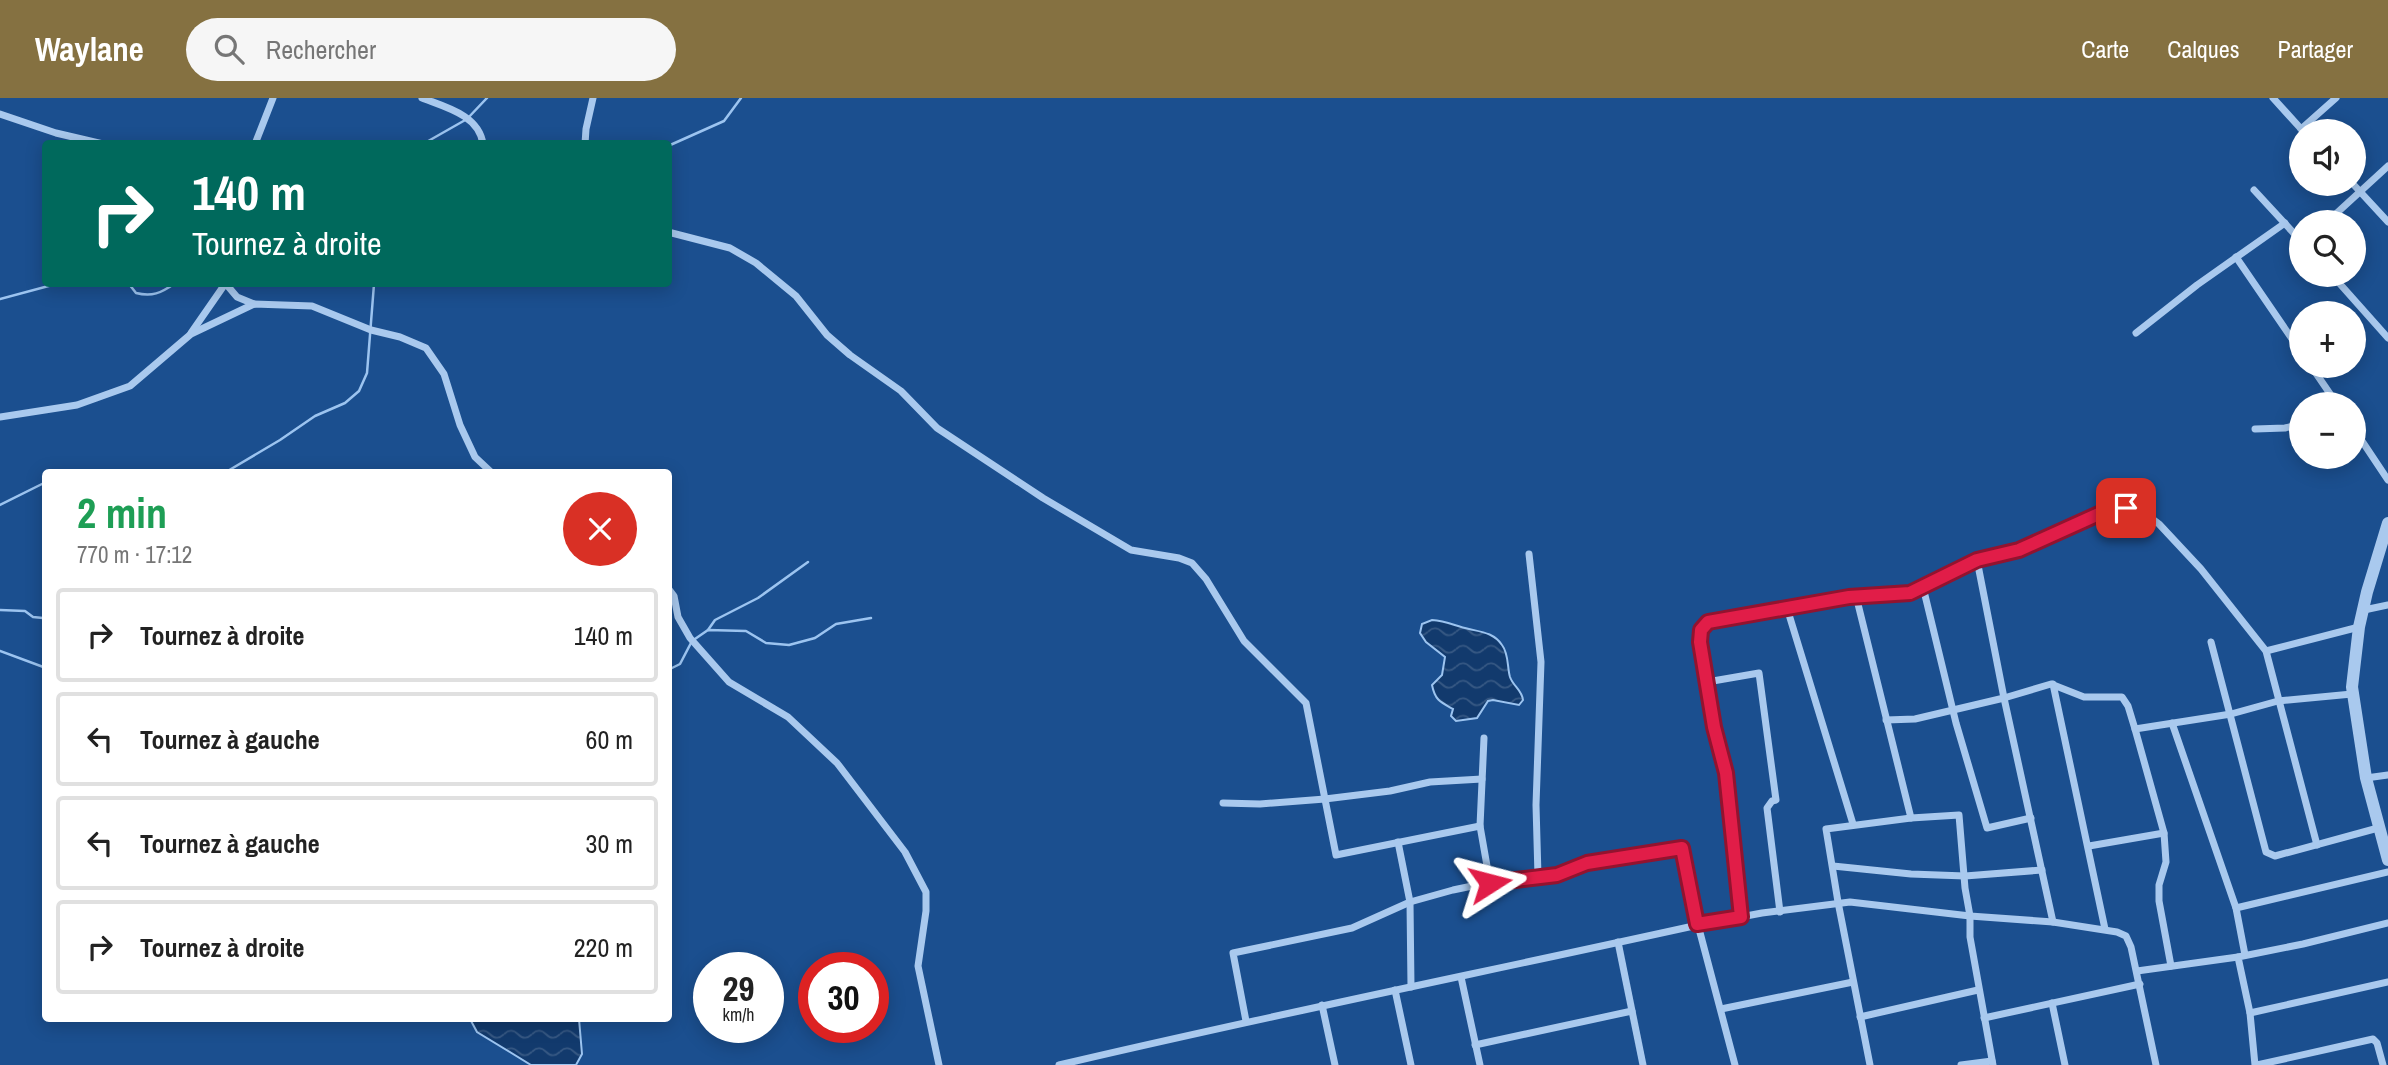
<!DOCTYPE html>
<html lang="fr">
<meta charset="utf-8">
<style>
:root{--surface:#fff;--page:#f6f6f6;--text:#222;--muted:#767676;--line:#e0e0e0;--accent:#857141}
body{margin:0;font-family:"Archivo Narrow",sans-serif;background:var(--page);color:var(--text);height:100vh;display:flex;flex-direction:column;font-size:26px;white-space:nowrap}
*{box-sizing:border-box;margin:0}
p{font-size:23px;color:var(--muted)}
.icon{flex:none;width:38px;height:38px;fill:none;stroke:currentColor;stroke-width:2;stroke-linecap:round;stroke-linejoin:round}
.map{position:relative;flex:1;overflow:hidden}
.side{position:absolute;left:42px;top:371px;width:630px;height:553px;display:flex;flex-direction:column;background:var(--surface);border-radius:7px;box-shadow:0 4px 18px #0003}
.side>*{flex:none}
.hud{position:absolute;left:42px;top:42px;width:630px;height:147px;border-radius:7px;box-shadow:0 4px 18px #0003;background:#00695c;color:#fff;overflow:hidden}
.controls{position:absolute;left:2289px;top:21px;display:grid;gap:14px}
.controls a{display:grid;place-items:center;width:77px;height:77px;border-radius:50%;background:var(--surface);box-shadow:0 4px 18px #0003;font-size:35px}
.speed{position:absolute;left:693px;top:854px;display:flex;gap:14px;font-size:35px;font-weight:700;text-align:center}
.speed>*{display:grid;place-content:center;width:91px;height:91px;border-radius:50%;background:var(--surface);box-shadow:0 4px 18px #0003;line-height:1}
.speed small{font-size:18px;font-weight:400}
.speed .limit{border:10px solid #d22;background:#fff;color:#111}
.pin{position:absolute;display:grid;place-items:center;width:60px;height:60px;color:#fff;margin:-30px;border-radius:14px;box-shadow:0 4px 10px #0006}
.me{position:absolute;width:77px;margin:-38px;rotate:81deg;stroke-linejoin:round;filter:drop-shadow(0 0 5px #0008)}
.turn{display:flex;align-items:center;gap:24px;height:147px;padding:0 35px;font-size:32px}
.turn .icon{width:91px;height:91px;stroke-width:2.5}
.turn b{display:block;font-size:49px;line-height:60px}
.round{display:grid;place-items:center;flex:none;width:74px;height:74px;border-radius:37px;background:var(--page)}
.summary{display:flex;align-items:center;justify-content:space-between;height:119px;padding:0 35px}
h1{font-size:42px;font-weight:700;line-height:52px;color:#1e9e55}
ul{padding:0;list-style:none}
li{display:flex;align-items:center;gap:21px;height:94px;margin:0 14px 10px;padding:0 21px;border:4px solid var(--line);border-radius:7px}
li div{flex:1}
li b{display:block;font-size:26px}
li em{font-style:normal}
header{display:flex;align-items:center;gap:42px;box-sizing:border-box;height:98px;padding:0 35px;background:var(--accent);color:#fff}
header strong{font-size:33px}
nav{display:flex;gap:38px;margin-inline-start:auto;font-size:24px}
.search{width:490px;height:63px;background:var(--page);display:flex;align-items:center;gap:18px;box-sizing:border-box;padding:0 24px;border-radius:38px;color:var(--muted);font-size:26px}
.map>svg:first-child{display:block}
</style>
<header>
<strong>Waylane</strong>
<div class="search"><svg class="icon" aria-label="search" viewBox="0 0 24 24"><circle cx="10" cy="10" r="6"/><path d="M15 15l6 6"/></svg>Rechercher</div>
<nav><a>Carte</a><a>Calques</a><a>Partager</a></nav>
</header>
<div class="map">
<svg width="2388" height="967" viewBox="0 0 2388 967">
<defs>
<pattern id="water-waves" width="16" height="10" patternUnits="userSpaceOnUse" patternTransform="scale(1.75)"><rect width="16" height="10" fill="#123a6d"/><path d="M0 5q4-4 8 0t8 0" fill="none" stroke="#365883"/></pattern>
</defs>
<rect width="100%" height="100%" fill="#1b4f8f"/>
<!-- water -->
<g fill="url(#water-waves)" stroke="#9cc4f0" stroke-width="2">
<path d="M 1432,522 C 1447,523 1455,528 1469,531 C 1482,534 1494,535 1502,547 C 1509,556 1507,569 1510,579 C 1513,588 1522,592 1523,602 L 1519,607 L 1493,602 L 1488,603 L 1477,620 L 1456,623 L 1451,618 L 1453,611 C 1440,604 1435,602 1432,587 L 1442,577 L 1445,559 L 1426,544 L 1420,535 L 1422,526 Z"/>
<path d="M 470,921 L 579,921 L 582,956 L 576,967 L 531,967 L 477,934 Z"/>
</g>
<g fill="none" stroke-linecap="round" stroke-linejoin="round">
<!-- stream -->
<g stroke="#9cc4f0" stroke-width="2.5">
<path d="M 423,46 L 467,21 L 487,0"/>
<path d="M 668,48 L 724,23 L 741,0"/>
<path d="M 129,186 L 136,195 C 152,199 161,195 174,186"/>
<path d="M 0,201 L 56,186"/>
<path d="M 226,374 L 280,342 L 315,318 L 345,305 L 359,293 L 367,275 L 374,186"/>
<path d="M 0,407 L 46,384"/>
<path d="M 0,512 L 25,513 L 33,519 L 43,520 L 46,517"/>
<path d="M 708,532 L 715,522 L 758,500 L 808,464"/>
<path d="M 0,553 L 46,570"/>
<path d="M 668,572 L 680,566 L 692,543 L 708,532 L 746,533 L 766,545 L 789,547 L 815,540 L 836,526 L 871,520"/>
</g>
<!-- minor -->
<g stroke="#a9c9ee" stroke-width="7">
<path d="M 422,0 C 445,9 479,17 483,46"/>
<path d="M 2273,0 L 2303,33"/>
<path d="M 0,16 L 56,35 L 103,46"/>
<path d="M 2301,31 L 2336,0"/>
<path d="M 255,46 L 273,0"/>
<path d="M 585,46 L 586,31 L 593,0"/>
<path d="M 2353,86 L 2388,124"/>
<path d="M 2254,92 L 2301,143"/>
<path d="M 2327,124 L 2388,68"/>
<path d="M 668,134 L 730,150 L 756,165 L 796,198 L 827,237 L 850,257 L 901,293 L 937,330 L 1043,400 L 1131,452 L 1179,460 L 1192,465 L 1206,481 L 1244,543 L 1306,605 L 1336,757 L 1480,728"/>
<path d="M 2236,159 L 2301,254"/>
<path d="M 2332,177 L 2388,240"/>
<path d="M 226,186 L 237,199 L 254,206"/>
<path d="M 191,235 L 225,186"/>
<path d="M 2136,235 L 2197,187 L 2285,125"/>
<path d="M 2311,268 L 2337,306"/>
<path d="M 0,319 L 77,307 L 130,288 L 191,236 L 254,206 L 312,208 L 371,232 L 400,239 L 426,250 L 444,276 L 460,327 L 475,359 L 491,374"/>
<path d="M 2255,331 L 2285,330 L 2301,326"/>
<path d="M 2354,331 L 2388,382"/>
<path d="M 1529,456 L 1541,564 L 1536,707 L 1538,778"/>
<path d="M 1977,462 L 2004,600 L 2053,824"/>
<path d="M 1923,489 L 1956,625 L 1987,730 L 2031,720"/>
<path d="M 668,490 L 674,498 L 678,519 L 690,540 L 729,584 L 788,619 L 837,665 L 905,754 L 926,794 L 926,813 L 918,868 L 939,967"/>
<path d="M 1856,498 L 1911,720"/>
<path d="M 1787,510 L 1853,726"/>
<path d="M 2364,512 L 2388,507"/>
<path d="M 2211,544 L 2266,754 L 2275,758 L 2378,730"/>
<path d="M 2266,553 L 2359,529"/>
<path d="M 1707,584 L 1759,575 L 1776,702 L 1772,703 L 1767,710 L 1780,814"/>
<path d="M 2053,586 L 2105,831"/>
<path d="M 1886,622 L 1915,621 L 2004,600 L 2051,586 L 2084,599 L 2122,599 L 2128,608 L 2135,631 L 2164,735 L 2166,764 L 2159,787 L 2159,803 L 2171,868"/>
<path d="M 2172,625 L 2236,810 L 2245,857"/>
<path d="M 2135,631 L 2231,616 L 2278,603 L 2352,596"/>
<path d="M 1484,640 L 1480,728 L 1490,785"/>
<path d="M 2366,680 L 2388,677"/>
<path d="M 1223,705 L 1260,706 L 1325,701 L 1390,693 L 1430,684 L 1482,681"/>
<path d="M 1398,744 L 1410,804 L 1411,889"/>
<path d="M 2089,748 L 2164,735"/>
<path d="M 1833,768 L 1911,776 L 1965,778 L 2042,772"/>
<path d="M 2236,810 L 2388,774"/>
<path d="M 1741,819 L 1726,675 L 1714,629 L 1700,544 L 1701,532 L 1708,524 L 1849,499 L 1910,495 L 1977,462 L 2035,445 L 2112,410 L 2126,409 L 2142,413 L 2159,426 L 2201,471 L 2266,553 L 2317,747"/>
<path d="M 1618,844 L 1643,967"/>
<path d="M 2137,873 L 2238,859"/>
<path d="M 1461,879 L 1480,967"/>
<path d="M 1395,892 L 1411,967"/>
<path d="M 2052,905 L 2065,967"/>
<path d="M 1322,907 L 1335,967"/>
<path d="M 1721,911 L 1853,884"/>
<path d="M 2250,915 L 2388,884"/>
<path d="M 1860,919 L 1978,892"/>
<path d="M 1984,920 L 2140,886"/>
<path d="M 1246,923 L 1233,855 L 1352,830 L 1410,804 L 1453,792 L 1501,782 L 1557,777 L 1587,765 L 1682,750 L 1698,827 L 1762,815 L 1850,804 L 1970,818 L 2053,824 L 2117,834 L 2126,838 L 2131,849 L 2156,967"/>
<path d="M 1475,947 L 1632,913"/>
<path d="M 1059,967 C 1271,917 1485,874 1698,827 L 1735,967"/>
<path d="M 1870,967 L 1838,804 L 1826,731 L 1911,720 L 1959,717 L 1965,790 L 1970,818 L 1970,839 L 1993,967"/>
<path d="M 1961,967 L 1992,963"/>
<path d="M 2255,967 L 2250,915 L 2238,859 L 2303,846 L 2388,825"/>
<path d="M 2257,967 L 2373,941 L 2377,945 L 2383,967"/>
</g>
<!-- tertiary -->
<path stroke="#a9c9ee" stroke-width="12" d="M 2388,425 L 2367,494 L 2359,529 L 2352,589 L 2366,680 L 2388,762"/>
</g>
<g fill="none" stroke-linecap="round" stroke-linejoin="round">
<!-- route casing -->
<g stroke="#92132f" stroke-width="18">
<path id="route" d="M 1490,785 L 1557,777 L 1587,765 L 1682,750 L 1697,826 L 1741,819 L 1726,675 L 1714,629 L 1700,544 L 1701,532 L 1708,524 L 1849,499 L 1910,495 L 1977,462 L 2019,452 L 2112,410 L 2126,410"/>
</g>
<!-- route -->
<use href="#route" stroke="#e11d48" stroke-width="12"/>
</g>
</svg>
<div class="controls">
<a><svg class="icon" aria-label="sound" viewBox="0 0 24 24"><path d="M4 9h4l5-4v14l-5-4H4zM17 9q2 3 0 6"/></svg></a>
<a><svg class="icon" aria-label="search" viewBox="0 0 24 24"><circle cx="10" cy="10" r="6"/><path d="M15 15l6 6"/></svg></a>
<a>+</a>
<a>−</a>
</div>
<div class="speed"><div>29<small>km/h</small></div><div class="limit">30</div></div>
<div class="pin" style="left:2126px;top:410px;background:#d93025"><svg class="icon" aria-label="arrive" viewBox="0 0 24 24"><path d="M6 21V4h12l-3 4 3 4H6"/></svg></div>
<svg class="me" style="left:1490px;top:785px" viewBox="-20 -20 40 40"><path d="M0-17L14 15 0 8-14 15z" fill="#e11d48" stroke="#fff" stroke-width="4"/></svg>
<div class="hud">
<div class="turn"><svg class="icon" aria-label="right" viewBox="0 0 24 24"><path d="M7 20v-9h11M14 6l5 5-5 5"/></svg><div><b>140 m</b>Tournez à droite</div></div>
</div>
<section class="side">
<div class="summary"><div><h1>2 min</h1><p>770 m · 17:12</p></div><a class="round" style="background:#d93025;color:#fff"><svg class="icon" aria-label="close" viewBox="0 0 24 24"><path d="M6 6l12 12M18 6L6 18"/></svg></a></div>
<ul>
<li><svg class="icon" aria-label="right" viewBox="0 0 24 24"><path d="M7 20v-9h11M14 6l5 5-5 5"/></svg><div><b>Tournez à droite</b></div><em>140 m</em></li>
<li><svg class="icon" aria-label="left" viewBox="0 0 24 24"><path d="M17 20v-9H6M10 6l-5 5 5 5"/></svg><div><b>Tournez à gauche</b></div><em>60 m</em></li>
<li><svg class="icon" aria-label="left" viewBox="0 0 24 24"><path d="M17 20v-9H6M10 6l-5 5 5 5"/></svg><div><b>Tournez à gauche</b></div><em>30 m</em></li>
<li><svg class="icon" aria-label="right" viewBox="0 0 24 24"><path d="M7 20v-9h11M14 6l5 5-5 5"/></svg><div><b>Tournez à droite</b></div><em>220 m</em></li>
</ul>
</section>
</div>
